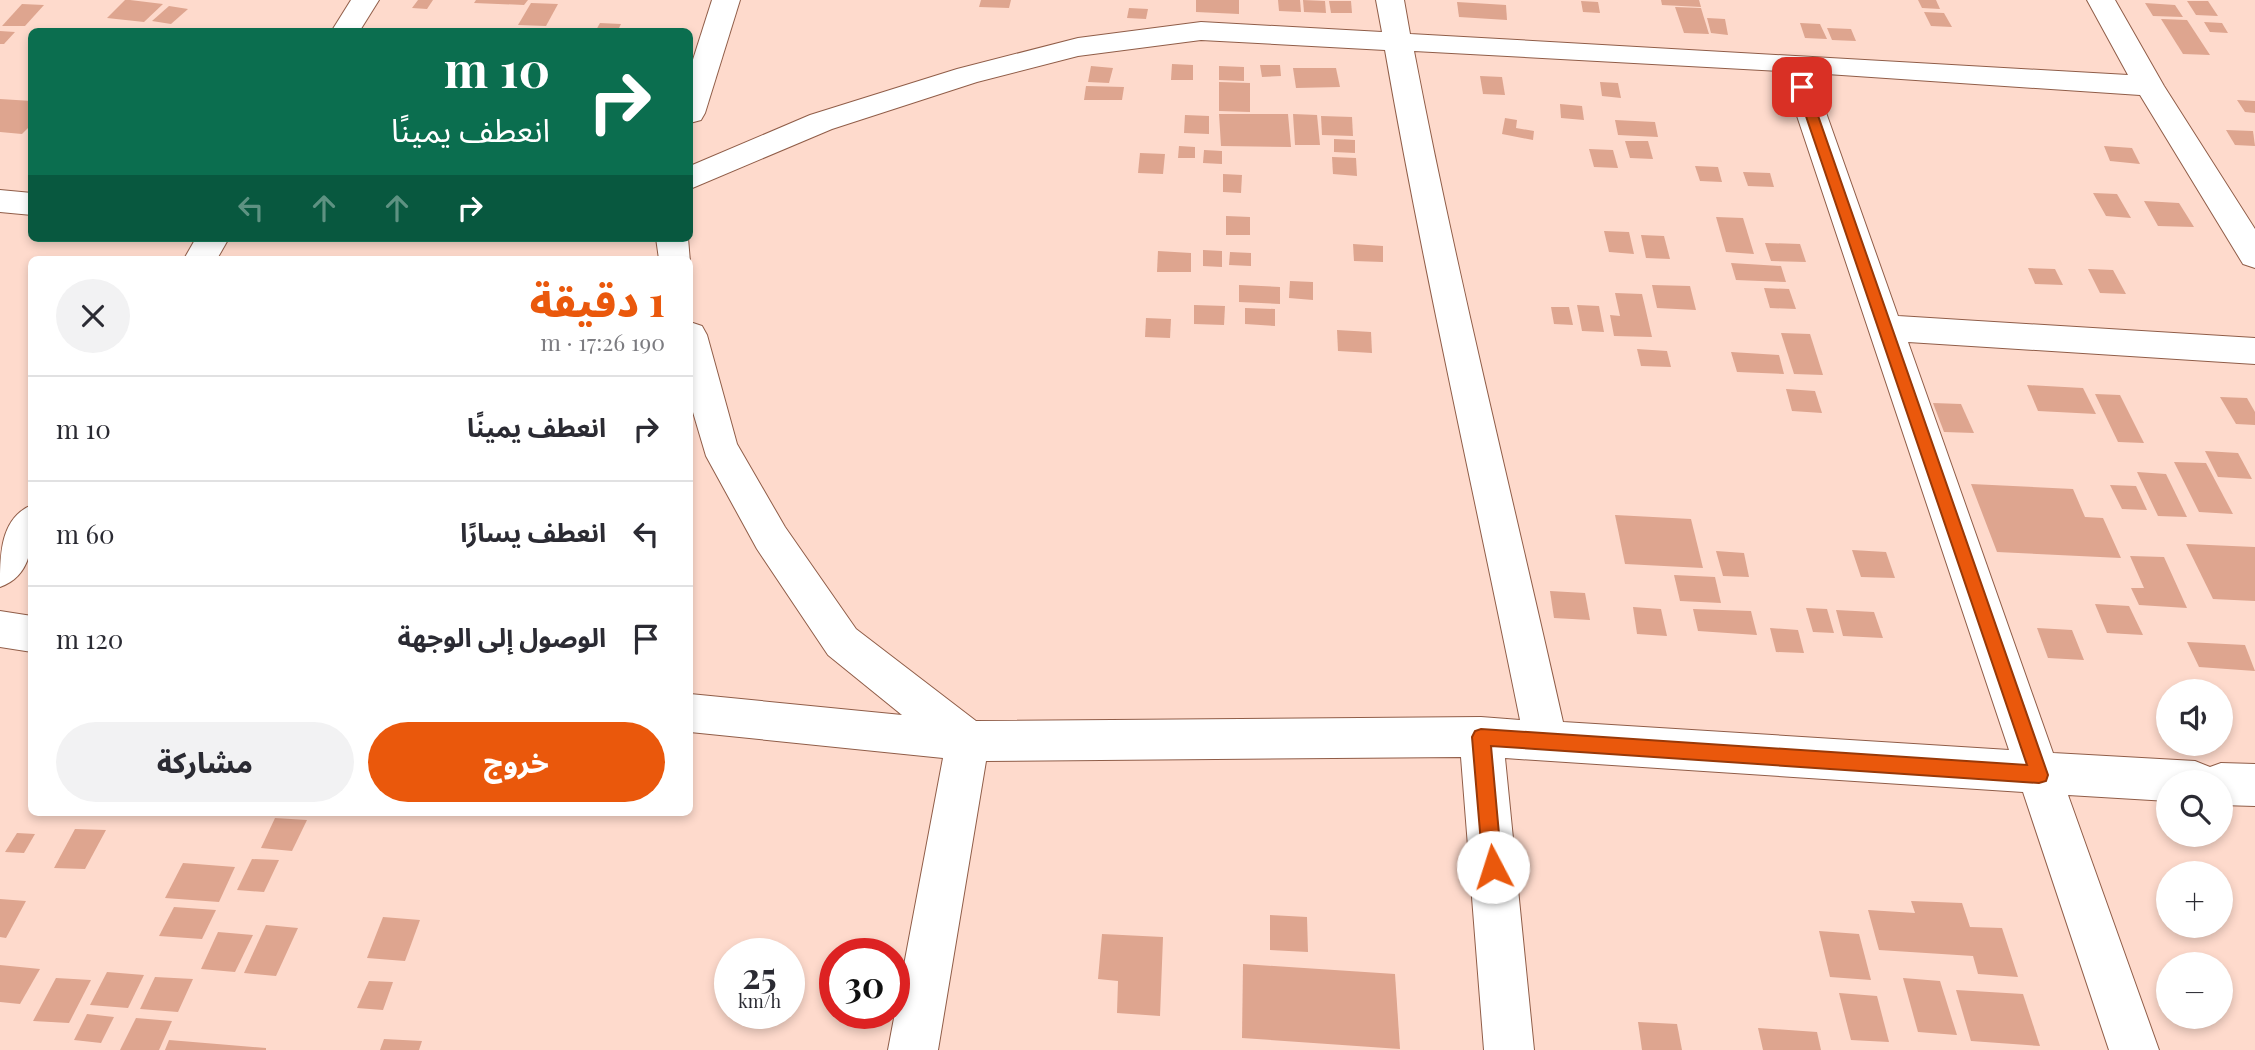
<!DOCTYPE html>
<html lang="ar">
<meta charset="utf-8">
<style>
:root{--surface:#fff;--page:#f2f2f3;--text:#2b2b33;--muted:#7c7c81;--line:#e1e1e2;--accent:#ea580c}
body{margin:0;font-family:"Playfair Display","Noto Sans Arabic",serif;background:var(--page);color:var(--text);direction:rtl;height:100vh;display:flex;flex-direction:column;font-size:26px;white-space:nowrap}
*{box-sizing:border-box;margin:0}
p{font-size:23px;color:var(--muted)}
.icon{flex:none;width:38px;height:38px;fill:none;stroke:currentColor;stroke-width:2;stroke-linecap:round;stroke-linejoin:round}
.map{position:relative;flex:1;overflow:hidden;direction:ltr}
.drawer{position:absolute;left:28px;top:256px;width:665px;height:560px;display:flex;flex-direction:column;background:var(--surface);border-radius:10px;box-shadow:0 4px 10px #0003;direction:rtl}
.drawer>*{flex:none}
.banner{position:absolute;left:28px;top:28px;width:665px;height:214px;border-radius:10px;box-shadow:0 4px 10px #0003;direction:rtl;background:#0b6e4f;color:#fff;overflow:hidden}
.tools{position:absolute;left:2156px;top:679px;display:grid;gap:14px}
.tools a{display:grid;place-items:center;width:77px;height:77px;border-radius:50%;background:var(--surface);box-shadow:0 4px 10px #0003;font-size:35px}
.speed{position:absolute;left:714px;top:938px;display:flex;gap:14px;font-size:35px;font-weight:700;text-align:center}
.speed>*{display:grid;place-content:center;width:91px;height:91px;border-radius:50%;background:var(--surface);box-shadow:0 4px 10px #0003;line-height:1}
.speed small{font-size:18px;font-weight:400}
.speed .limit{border:10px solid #d22;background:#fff;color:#111}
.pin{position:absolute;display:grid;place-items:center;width:60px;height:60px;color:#fff;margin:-30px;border-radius:14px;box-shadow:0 4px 10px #0006}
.me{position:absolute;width:77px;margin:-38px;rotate:355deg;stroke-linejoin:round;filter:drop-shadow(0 0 5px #0008)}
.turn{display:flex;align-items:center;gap:24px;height:147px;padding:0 28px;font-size:32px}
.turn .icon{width:91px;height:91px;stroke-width:2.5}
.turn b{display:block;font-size:49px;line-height:60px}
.lanes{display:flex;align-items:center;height:66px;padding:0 28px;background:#0003;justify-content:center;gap:35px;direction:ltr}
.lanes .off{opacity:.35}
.round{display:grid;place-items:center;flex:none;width:74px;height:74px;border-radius:37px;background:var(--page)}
.headline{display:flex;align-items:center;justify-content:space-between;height:119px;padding:0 28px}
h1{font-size:42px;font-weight:800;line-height:52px;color:var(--accent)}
.action{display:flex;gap:14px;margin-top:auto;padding:14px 28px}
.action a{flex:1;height:80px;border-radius:42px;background:var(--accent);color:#fff;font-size:28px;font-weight:800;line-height:80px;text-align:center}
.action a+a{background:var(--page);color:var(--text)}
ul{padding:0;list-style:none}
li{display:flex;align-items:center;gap:21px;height:105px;padding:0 28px;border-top:2px solid var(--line)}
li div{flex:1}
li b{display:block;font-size:26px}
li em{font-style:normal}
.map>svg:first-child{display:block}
</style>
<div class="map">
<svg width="2255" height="1050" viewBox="0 0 2255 1050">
<rect width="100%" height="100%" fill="#fedacc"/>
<!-- building -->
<g fill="#dea58f">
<path d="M 125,0 L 130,0 L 163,4 L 144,22 L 107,18 Z"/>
<path d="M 418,0 L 433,0 L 427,9 L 412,8 Z"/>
<path d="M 476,0 L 528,0 L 524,5 L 474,3 Z"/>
<path d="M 981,0 L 1011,0 L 1009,8 L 979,7 Z"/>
<path d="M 1196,0 L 1239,0 L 1239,14 L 1196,12 Z"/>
<path d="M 1278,0 L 1300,0 L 1301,12 L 1279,11 Z"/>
<path d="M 1303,0 L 1325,1 L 1326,13 L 1304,12 Z"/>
<path d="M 1661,0 L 1699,0 L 1701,7 L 1662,5 Z"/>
<path d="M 1918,0 L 1936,0 L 1940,9 L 1922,8 Z"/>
<path d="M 1329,1 L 1351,1 L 1352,13 L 1331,13 Z"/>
<path d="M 1581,1 L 1598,2 L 1600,13 L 1583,12 Z"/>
<path d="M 2187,1 L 2208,1 L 2218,16 L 2196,15 Z"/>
<path d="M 1457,2 L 1506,5 L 1507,20 L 1459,17 Z"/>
<path d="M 531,3 L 558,4 L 546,26 L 518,25 Z"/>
<path d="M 2145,3 L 2175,5 L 2183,17 L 2153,16 Z"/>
<path d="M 22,4 L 44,5 L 25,26 L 2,26 Z"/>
<path d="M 169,6 L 188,9 L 171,24 L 152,21 Z"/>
<path d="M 1675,7 L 1701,8 L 1709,34 L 1684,33 Z"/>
<path d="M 1129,8 L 1148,9 L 1146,19 L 1127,18 Z"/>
<path d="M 1924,12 L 1944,13 L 1952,27 L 1931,26 Z"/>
<path d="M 1707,18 L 1725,19 L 1728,35 L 1711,33 Z"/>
<path d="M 2161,19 L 2187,20 L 2210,55 L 2183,54 Z"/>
<path d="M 2204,22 L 2222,23 L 2228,33 L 2210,32 Z"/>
<path d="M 600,23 L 621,24 L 617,32 L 595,32 Z"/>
<path d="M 1800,23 L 1820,24 L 1827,39 L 1805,38 Z"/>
<path d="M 1827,28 L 1851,29 L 1856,41 L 1832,40 Z"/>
<path d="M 0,31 L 15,32 L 4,44 L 0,44 Z"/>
<path d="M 1172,64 L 1193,65 L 1193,80 L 1171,80 Z"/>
<path d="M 1260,65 L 1280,65 L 1281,76 L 1262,77 Z"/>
<path d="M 1091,66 L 1113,68 L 1109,83 L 1088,82 Z"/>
<path d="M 1219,66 L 1244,67 L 1244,81 L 1219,80 Z"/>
<path d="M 1293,68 L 1336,68 L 1340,87 L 1296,88 Z"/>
<path d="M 1480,76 L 1502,77 L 1505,95 L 1483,94 Z"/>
<path d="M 1219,82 L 1250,83 L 1250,112 L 1219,111 Z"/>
<path d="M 1600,82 L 1618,83 L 1621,98 L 1602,96 Z"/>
<path d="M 1086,86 L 1124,87 L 1122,100 L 1084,100 Z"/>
<path d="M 0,99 L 32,101 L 32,124 L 22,134 L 0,132 Z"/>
<path d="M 2237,100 L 2255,101 L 2255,113 L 2245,112 Z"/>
<path d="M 1560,104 L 1582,106 L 1584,120 L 1561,118 Z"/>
<path d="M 1219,114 L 1288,114 L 1291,147 L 1221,146 Z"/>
<path d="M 1293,114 L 1317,115 L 1320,145 L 1295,145 Z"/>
<path d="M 1185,115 L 1209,116 L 1209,134 L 1184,133 Z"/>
<path d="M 1321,116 L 1352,117 L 1353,136 L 1322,135 Z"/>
<path d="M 1505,118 L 1517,120 L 1516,128 L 1534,131 L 1533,140 L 1502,134 Z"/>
<path d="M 1615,120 L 1655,122 L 1658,137 L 1618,135 Z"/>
<path d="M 2226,130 L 2253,131 L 2255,146 L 2235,145 Z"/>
<path d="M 1334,139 L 1355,140 L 1355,153 L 1334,152 Z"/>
<path d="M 1625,141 L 1648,141 L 1653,159 L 1630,158 Z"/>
<path d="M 1179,146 L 1195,147 L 1195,158 L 1178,158 Z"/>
<path d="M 2104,146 L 2132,148 L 2140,164 L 2110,161 Z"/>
<path d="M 1589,149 L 1613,150 L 1618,168 L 1594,167 Z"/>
<path d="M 1204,150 L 1222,151 L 1222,164 L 1203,163 Z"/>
<path d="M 1140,153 L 1165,154 L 1163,174 L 1138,173 Z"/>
<path d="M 1332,157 L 1356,158 L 1357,176 L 1333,174 Z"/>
<path d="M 1695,166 L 1718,167 L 1722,182 L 1700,181 Z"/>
<path d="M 1743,172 L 1770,173 L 1774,187 L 1748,186 Z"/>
<path d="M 1223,174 L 1242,175 L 1241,193 L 1223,192 Z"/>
<path d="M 2093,193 L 2117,194 L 2131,218 L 2106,216 Z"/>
<path d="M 2144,201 L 2179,203 L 2194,227 L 2158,226 Z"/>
<path d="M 1226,216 L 1250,217 L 1250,235 L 1226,235 Z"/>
<path d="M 1716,217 L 1743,218 L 1754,254 L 1726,252 Z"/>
<path d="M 1604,231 L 1629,232 L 1634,254 L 1609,252 Z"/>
<path d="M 1641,235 L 1664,236 L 1670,259 L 1646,258 Z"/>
<path d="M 1765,243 L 1800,244 L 1806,262 L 1771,261 Z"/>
<path d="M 1353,244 L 1383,246 L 1383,262 L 1354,261 Z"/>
<path d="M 1203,250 L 1222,251 L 1222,267 L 1203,266 Z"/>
<path d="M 1158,251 L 1191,253 L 1191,272 L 1157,272 Z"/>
<path d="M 1230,252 L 1251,253 L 1251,266 L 1229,265 Z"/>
<path d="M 1731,263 L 1781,266 L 1786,282 L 1736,280 Z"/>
<path d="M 2028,268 L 2055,269 L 2063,285 L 2035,284 Z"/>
<path d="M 2088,269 L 2113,270 L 2126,294 L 2100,293 Z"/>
<path d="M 1290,281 L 1313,282 L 1313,300 L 1289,298 Z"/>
<path d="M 1239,285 L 1280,287 L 1280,304 L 1239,302 Z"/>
<path d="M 1652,285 L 1690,286 L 1696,310 L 1657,308 Z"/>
<path d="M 1764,288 L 1789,289 L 1796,309 L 1770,308 Z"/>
<path d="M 1615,293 L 1642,294 L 1652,337 L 1614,336 L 1610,315 L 1620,316 Z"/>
<path d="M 1194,305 L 1225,306 L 1224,325 L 1194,324 Z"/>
<path d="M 1577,305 L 1599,306 L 1604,332 L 1582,331 Z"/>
<path d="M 1551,307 L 1569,307 L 1573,325 L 1554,324 Z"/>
<path d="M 1245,308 L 1275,309 L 1275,326 L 1245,324 Z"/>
<path d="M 1146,318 L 1171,319 L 1170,338 L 1145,337 Z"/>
<path d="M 1337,330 L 1371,332 L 1372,353 L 1338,351 Z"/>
<path d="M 1781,333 L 1810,334 L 1823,375 L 1794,374 Z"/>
<path d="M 1637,349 L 1667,351 L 1671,367 L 1641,366 Z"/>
<path d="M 1731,352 L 1779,355 L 1784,374 L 1737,372 Z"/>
<path d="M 2027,385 L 2083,388 L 2096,414 L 2038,411 Z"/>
<path d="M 1786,389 L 1815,391 L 1822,413 L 1792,411 Z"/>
<path d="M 2095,394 L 2120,395 L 2144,443 L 2118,442 Z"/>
<path d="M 2220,397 L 2247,398 L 2255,412 L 2255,425 L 2236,424 Z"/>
<path d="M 1933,403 L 1961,404 L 1974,433 L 1944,432 Z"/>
<path d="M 2205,451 L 2238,453 L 2252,479 L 2218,477 Z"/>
<path d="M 2174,462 L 2206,463 L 2233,514 L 2199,512 Z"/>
<path d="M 2137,472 L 2166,474 L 2187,517 L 2158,516 Z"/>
<path d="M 1971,484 L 2073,489 L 2085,517 L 2103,518 L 2121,558 L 1997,552 Z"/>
<path d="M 2110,485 L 2136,486 L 2147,510 L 2122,509 Z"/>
<path d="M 1615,515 L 1691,519 L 1703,568 L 1625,564 Z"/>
<path d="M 2186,544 L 2255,547 L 2255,601 L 2213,599 Z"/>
<path d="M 1852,550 L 1886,552 L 1895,578 L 1861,577 Z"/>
<path d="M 1716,551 L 1744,553 L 1749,577 L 1723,576 Z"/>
<path d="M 2130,556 L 2164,557 L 2187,608 L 2139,605 L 2131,588 L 2144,588 Z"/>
<path d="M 1674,575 L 1715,577 L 1721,603 L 1680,601 Z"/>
<path d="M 1550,591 L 1585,593 L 1590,620 L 1554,618 Z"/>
<path d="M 2095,604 L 2129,606 L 2143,635 L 2107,633 Z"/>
<path d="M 1633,607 L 1661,609 L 1667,636 L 1637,634 Z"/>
<path d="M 1806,608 L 1827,609 L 1834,633 L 1813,632 Z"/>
<path d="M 1693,609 L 1751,611 L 1757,635 L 1698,631 Z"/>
<path d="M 1836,610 L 1874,612 L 1883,638 L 1843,636 Z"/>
<path d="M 1770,628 L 1798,630 L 1804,653 L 1776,652 Z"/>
<path d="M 2037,628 L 2072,630 L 2084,660 L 2048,658 Z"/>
<path d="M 2187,642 L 2245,645 L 2255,671 L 2199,667 Z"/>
<path d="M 275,818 L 307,820 L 292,851 L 261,848 Z"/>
<path d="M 75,829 L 106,830 L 85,869 L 54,868 Z"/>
<path d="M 17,833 L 35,834 L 24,853 L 5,852 Z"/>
<path d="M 252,859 L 279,860 L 264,892 L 237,890 Z"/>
<path d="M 183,863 L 235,867 L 219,902 L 165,898 Z"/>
<path d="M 0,899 L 26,901 L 6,938 L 0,937 Z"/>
<path d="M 1911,901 L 1962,903 L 1970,927 L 2002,928 L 2018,977 L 1978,974 L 1973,956 L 1879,950 L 1868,910 L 1915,913 Z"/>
<path d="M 174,907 L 216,910 L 202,939 L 159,936 Z"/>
<path d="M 1270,915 L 1307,917 L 1308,952 L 1270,950 Z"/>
<path d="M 383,917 L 420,920 L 405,961 L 367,958 Z"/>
<path d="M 266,925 L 298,928 L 276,976 L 244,973 Z"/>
<path d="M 1819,931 L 1859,934 L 1871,980 L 1830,977 Z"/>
<path d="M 218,932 L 253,935 L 235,972 L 201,969 Z"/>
<path d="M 1102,934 L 1163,937 L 1160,1016 L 1117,1013 L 1118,981 L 1098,979 Z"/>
<path d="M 1243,964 L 1395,974 L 1400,1049 L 1242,1038 Z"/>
<path d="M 0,965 L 40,969 L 20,1004 L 0,1002 Z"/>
<path d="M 107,972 L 144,975 L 128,1008 L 90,1005 Z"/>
<path d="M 155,977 L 193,979 L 178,1012 L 140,1009 Z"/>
<path d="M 56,978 L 91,980 L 69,1023 L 33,1021 Z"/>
<path d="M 1903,978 L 1940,981 L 1957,1035 L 1918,1032 Z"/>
<path d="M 369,981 L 393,982 L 383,1010 L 357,1008 Z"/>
<path d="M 1956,990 L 2023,994 L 2040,1046 L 1971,1041 Z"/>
<path d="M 1839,993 L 1877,996 L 1889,1042 L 1851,1040 Z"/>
<path d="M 87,1014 L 114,1017 L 101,1043 L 74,1040 Z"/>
<path d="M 136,1018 L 172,1021 L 159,1050 L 120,1050 Z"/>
<path d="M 1638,1022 L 1677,1024 L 1682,1050 L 1642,1050 Z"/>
<path d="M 1758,1028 L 1817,1032 L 1821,1050 L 1763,1050 Z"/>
<path d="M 384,1039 L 422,1041 L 419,1050 L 380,1050 Z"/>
<path d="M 169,1040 L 266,1048 L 266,1050 L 165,1050 Z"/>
</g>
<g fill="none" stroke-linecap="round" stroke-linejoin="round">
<!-- minor casing -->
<g stroke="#905d48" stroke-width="2">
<g id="minor">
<path d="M 351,0 L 379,0 L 359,32 L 331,32 Z"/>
<path d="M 712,0 L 740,0 L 705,113 L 701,120 L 690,123 L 690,69 Z"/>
<path d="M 1376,0 L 1404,0 L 1410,34 L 2128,75 L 2087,0 L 2115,0 L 2164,86 L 2255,229 L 2255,268 L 2243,264 L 2140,95 L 1812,73 L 1898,316 L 2255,338 L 2255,364 L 1908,342 L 2053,753 L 2195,761 L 2210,767 L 2221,763 L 2255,764 L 2255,806 L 2221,805 L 2221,782 L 2168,782 L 2168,801 L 2068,795 L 2159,1050 L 2109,1050 L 2023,792 L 1505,758 L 1534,1050 L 1484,1050 L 1461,757 L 986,761 L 938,1050 L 888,1050 L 943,758 L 690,732 L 690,694 L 902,715 L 828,655 L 757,549 L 706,456 L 690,402 L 690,322 L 702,326 L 707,335 L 737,444 L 785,527 L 856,629 L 976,721 L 1481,717 L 1520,720 C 1475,496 1424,274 1385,50 L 1201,40 L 1078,56 L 977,82 L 832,129 L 690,189 L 690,166 L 810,115 L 957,69 L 1078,38 L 1201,22 L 1382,32 ZM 1414,51 L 1782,71 L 2009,750 L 1563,722 C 1513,498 1457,276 1414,51 Z"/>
<path d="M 0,190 L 32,193 L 32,215 L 0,212 Z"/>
<path d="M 196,238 L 229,238 L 217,259 L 184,259 Z"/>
<path d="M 656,238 L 688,238 L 690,262 L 690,259 L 659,259 Z"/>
<path d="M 32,505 C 32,537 36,574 0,587 C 0,555 0,518 32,505 Z"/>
<path d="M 0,611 L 32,616 L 32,652 L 0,647 Z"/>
</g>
</g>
<!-- minor -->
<use href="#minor" fill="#fff" fill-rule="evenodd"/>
</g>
<!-- route -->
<path fill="#ea580c" stroke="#983908" stroke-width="2" d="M 1802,83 L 1808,87 L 2048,775 L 2046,781 L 2039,783 L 1491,746 L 1502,867 L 1499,874 L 1493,877 L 1486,874 L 1483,867 L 1472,737 L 1475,731 L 1481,729 L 2027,765 L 1796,87 Z"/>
</svg>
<div class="tools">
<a><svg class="icon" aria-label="sound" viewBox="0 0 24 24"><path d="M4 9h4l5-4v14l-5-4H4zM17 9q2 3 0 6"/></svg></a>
<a><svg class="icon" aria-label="search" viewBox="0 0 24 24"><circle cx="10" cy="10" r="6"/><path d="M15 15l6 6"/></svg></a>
<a>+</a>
<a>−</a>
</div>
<div class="speed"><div>25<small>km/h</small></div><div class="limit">30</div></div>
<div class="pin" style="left:1802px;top:87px;background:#d93025"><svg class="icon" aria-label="arrive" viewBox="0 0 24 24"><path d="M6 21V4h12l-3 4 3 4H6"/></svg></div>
<svg class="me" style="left:1493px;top:867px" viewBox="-20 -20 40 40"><circle r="19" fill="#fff"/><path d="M0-13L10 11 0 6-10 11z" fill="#ea580c"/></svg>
<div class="banner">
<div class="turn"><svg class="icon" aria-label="right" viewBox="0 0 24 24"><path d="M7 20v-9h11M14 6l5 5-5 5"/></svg><div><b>10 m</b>انعطف يمينًا</div></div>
<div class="lanes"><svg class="icon off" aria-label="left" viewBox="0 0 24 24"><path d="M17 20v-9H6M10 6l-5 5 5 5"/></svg><svg class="icon off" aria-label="ahead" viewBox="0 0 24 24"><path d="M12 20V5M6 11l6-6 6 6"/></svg><svg class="icon off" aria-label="ahead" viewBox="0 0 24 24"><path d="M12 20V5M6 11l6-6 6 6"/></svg><svg class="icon" aria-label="right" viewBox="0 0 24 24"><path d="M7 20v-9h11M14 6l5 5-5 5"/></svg></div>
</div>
<section class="drawer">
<div class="headline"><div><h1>1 دقيقة</h1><p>190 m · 17:26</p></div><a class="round"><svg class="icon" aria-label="close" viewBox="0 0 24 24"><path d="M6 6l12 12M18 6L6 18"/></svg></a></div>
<ul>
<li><svg class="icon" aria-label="right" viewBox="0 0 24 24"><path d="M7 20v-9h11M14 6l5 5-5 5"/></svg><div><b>انعطف يمينًا</b></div><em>10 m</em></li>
<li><svg class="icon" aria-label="left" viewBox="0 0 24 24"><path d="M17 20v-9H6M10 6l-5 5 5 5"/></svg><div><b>انعطف يسارًا</b></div><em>60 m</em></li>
<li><svg class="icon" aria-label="arrive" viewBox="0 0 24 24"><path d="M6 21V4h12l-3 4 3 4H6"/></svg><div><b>الوصول إلى الوجهة</b></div><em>120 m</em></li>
</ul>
<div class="action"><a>خروج</a><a>مشاركة</a></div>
</section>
</div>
